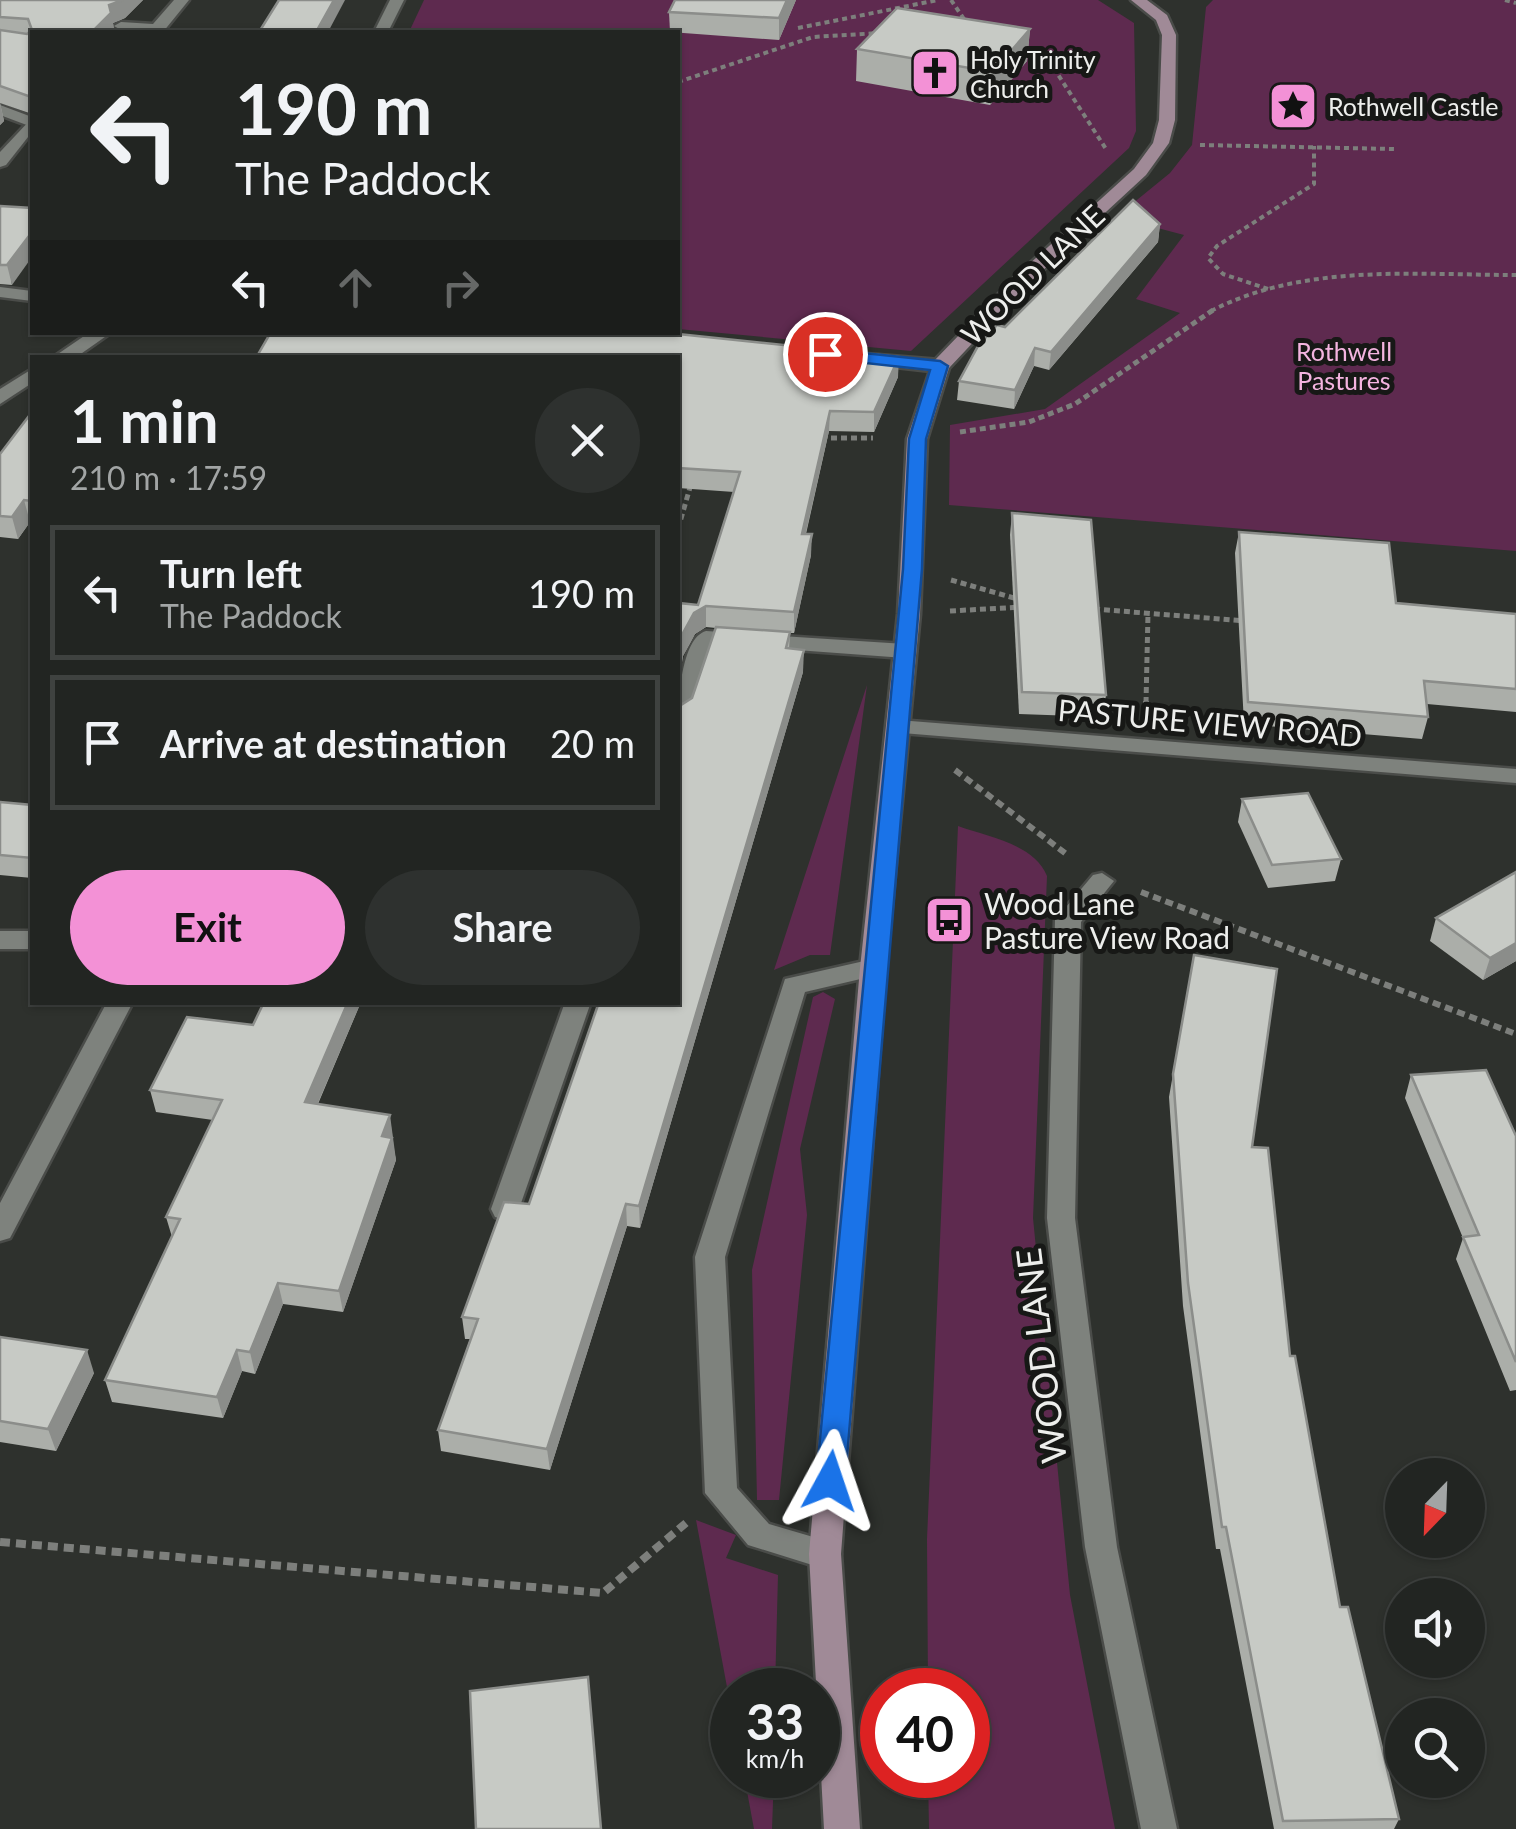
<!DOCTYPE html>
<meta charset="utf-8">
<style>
:root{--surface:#222522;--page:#2e312f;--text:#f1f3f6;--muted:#a2a5a5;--line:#3f4240;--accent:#f391d6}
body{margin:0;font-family:Lato,sans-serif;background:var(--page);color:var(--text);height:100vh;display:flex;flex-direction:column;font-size:38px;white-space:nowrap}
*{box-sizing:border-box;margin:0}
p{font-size:32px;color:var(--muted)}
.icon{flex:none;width:55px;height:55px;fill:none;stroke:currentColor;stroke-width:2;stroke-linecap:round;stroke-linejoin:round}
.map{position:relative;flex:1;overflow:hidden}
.sheet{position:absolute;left:30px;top:355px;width:650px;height:650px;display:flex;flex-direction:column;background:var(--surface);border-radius:0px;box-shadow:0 2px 8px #0004,0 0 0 2px var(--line)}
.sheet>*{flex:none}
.hud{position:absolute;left:30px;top:30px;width:650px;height:305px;border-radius:0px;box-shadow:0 2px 8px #0004,0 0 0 2px var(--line);background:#222522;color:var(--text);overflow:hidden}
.needle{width:65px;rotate:203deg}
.tools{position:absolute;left:1385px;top:1458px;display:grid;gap:20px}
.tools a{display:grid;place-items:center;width:100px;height:100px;border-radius:50%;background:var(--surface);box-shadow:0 2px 8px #0004,0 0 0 2px var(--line);font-size:50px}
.speed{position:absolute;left:710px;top:1668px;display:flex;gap:20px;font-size:50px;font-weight:700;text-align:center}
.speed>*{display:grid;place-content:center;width:130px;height:130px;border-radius:50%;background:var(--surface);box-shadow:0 2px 8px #0004,0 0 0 2px var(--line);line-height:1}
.speed small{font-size:25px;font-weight:400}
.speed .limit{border:15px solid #d22;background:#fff;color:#111}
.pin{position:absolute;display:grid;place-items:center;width:85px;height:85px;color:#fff;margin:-42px;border:5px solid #fff;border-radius:50%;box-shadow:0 2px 10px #0007}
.me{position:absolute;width:110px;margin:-55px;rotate:5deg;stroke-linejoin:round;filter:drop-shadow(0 0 8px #0008)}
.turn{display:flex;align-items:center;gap:35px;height:210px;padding:0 40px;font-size:45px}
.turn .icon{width:130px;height:130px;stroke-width:2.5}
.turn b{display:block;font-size:70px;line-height:85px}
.lanes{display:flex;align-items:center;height:95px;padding:0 40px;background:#0003;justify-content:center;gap:50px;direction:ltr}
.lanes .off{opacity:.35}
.round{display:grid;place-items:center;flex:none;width:105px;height:105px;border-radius:52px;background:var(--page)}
.headline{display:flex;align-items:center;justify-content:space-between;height:170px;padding:0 40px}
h1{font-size:60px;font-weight:700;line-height:75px}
.cta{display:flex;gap:20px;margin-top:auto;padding:20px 40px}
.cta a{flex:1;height:115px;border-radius:60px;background:var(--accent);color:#111;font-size:40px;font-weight:700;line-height:115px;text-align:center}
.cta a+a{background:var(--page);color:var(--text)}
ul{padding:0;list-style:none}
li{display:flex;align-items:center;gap:30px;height:135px;margin:0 20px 15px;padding:0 20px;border:5px solid var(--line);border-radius:0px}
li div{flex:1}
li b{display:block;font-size:38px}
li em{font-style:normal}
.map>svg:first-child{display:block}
</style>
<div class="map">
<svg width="1516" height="1829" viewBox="0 0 1516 1829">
<rect width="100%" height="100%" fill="#2e312d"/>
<!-- green -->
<g fill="#5e2a4f">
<path d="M 424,0 L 1098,0 L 1134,23 L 1136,131 L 1129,148 L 911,351 L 678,329 L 678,32 L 409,32 Z"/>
<path d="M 1213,0 L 1516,0 L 1516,551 L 949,505 L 950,425 L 1045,409 L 1180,313 L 1136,299 L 1184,235 L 1116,217 L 1170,173 L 1192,145 L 1206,7 Z"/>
<path d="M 867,685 L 830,955 L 810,955 L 774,970 Z"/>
<path d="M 958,826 C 989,837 1034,844 1047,876 L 1033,1218 L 1070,1595 L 1115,1829 L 929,1829 L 928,1775 L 968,1775 L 968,1690 L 928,1690 L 927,1539 Z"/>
<path d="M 823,992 L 835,999 L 800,1149 L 807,1215 L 779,1500 L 757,1500 L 752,1270 L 813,997 Z"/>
<path d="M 696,1520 L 736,1535 L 726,1558 L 778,1575 L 775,1690 L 732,1690 L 732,1714 Z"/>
<path d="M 744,1775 L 774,1775 L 772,1829 L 754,1829 Z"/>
</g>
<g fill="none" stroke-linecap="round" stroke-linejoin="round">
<!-- lane casing -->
<g stroke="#4a4c49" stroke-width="5">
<g id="lane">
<path d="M 0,105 L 32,117 L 32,127 L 0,115 Z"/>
<path d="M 706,631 L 905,644 L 916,651 L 905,658 L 714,644 L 689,718 L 678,725 C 678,702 681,638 706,631 Z"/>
<path d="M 873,959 L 882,962 L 886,968 L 882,974 L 805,992 L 725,1257 L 737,1488 L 769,1524 L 837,1544 L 841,1554 L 837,1564 L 825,1569 L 748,1545 L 705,1493 L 695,1257 L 785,979 Z"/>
<path d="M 565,1002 L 591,1002 L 519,1209 L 515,1217 L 505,1220 L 495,1217 L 491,1209 Z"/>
</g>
</g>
<!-- street casing -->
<g stroke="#4a4c49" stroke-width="5">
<g id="street">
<path d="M 174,0 L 189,0 L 163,32 L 121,30 L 114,26 L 121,22 L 153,24 Z"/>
<path d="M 390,0 L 404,0 L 388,32 L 374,32 Z"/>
<path d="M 32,118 L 32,132 L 6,165 L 0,167 L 0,152 Z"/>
<path d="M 0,287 L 32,291 L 32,301 L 0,297 Z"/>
<path d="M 90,332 L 112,332 L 75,358 L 52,358 Z"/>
<path d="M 866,354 L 940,360 L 949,366 L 940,372 L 860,363 L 857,359 Z"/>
<path d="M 32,369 L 32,383 L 0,404 L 0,389 Z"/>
<path d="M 898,720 L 1516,769 L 1516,783 L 890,732 L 887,727 L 890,722 Z"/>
<path d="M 1102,873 L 1114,881 L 1081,922 L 1075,1218 L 1117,1547 L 1177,1829 L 1141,1829 L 1085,1547 L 1047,1218 L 1055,920 L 1093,875 Z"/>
<rect x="0" y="931" width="32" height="18"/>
<path d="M 107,1002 L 133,1002 L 10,1238 L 0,1241 L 0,1203 Z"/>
</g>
</g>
<!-- secondary casing -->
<g stroke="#4a4c49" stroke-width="5">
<path id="secondary" d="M 1131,0 L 1147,0 L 1167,15 L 1176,35 L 1175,120 L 1169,143 L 1146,175 L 1028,284 L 949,368 L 927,439 L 920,614 L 886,968 L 841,1554 L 860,1829 L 824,1829 L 809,1554 L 860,968 L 898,614 L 907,439 L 933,362 L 1016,276 L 1134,169 L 1153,143 L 1159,120 L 1162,35 L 1156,20 Z"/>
</g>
<!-- path-far3 -->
<g stroke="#7d7f7c" stroke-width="4" stroke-dasharray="5 4" stroke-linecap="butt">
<path d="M 951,0 L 968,25"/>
<path d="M 1505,0 L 1516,3"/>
<path d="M 798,28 L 938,0"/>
<path d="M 1024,51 L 1048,59 L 1106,149"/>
<path d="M 678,82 L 813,37 L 879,33"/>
<path d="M 1200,145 L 1394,149"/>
<path d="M 1268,289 L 1223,274 L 1208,258 L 1217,246 L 1314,184 L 1314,146"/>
<path d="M 1211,311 C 1304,263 1415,275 1516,275"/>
</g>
<!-- path-far2 -->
<g stroke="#7d7f7c" stroke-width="5" stroke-dasharray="6 4" stroke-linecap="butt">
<path d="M 960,432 L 1029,422 L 1075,404 L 1216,308"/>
<path d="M 821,438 L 873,438"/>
<path d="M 678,529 L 691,484"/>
<path d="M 951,580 L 1021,600"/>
<path d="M 1094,609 L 1246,621"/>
<path d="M 950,611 L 1022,607"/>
<path d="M 1146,703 L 1148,613"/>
</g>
<!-- path-far1 -->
<g stroke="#7d7f7c" stroke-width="6" stroke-dasharray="8 5" stroke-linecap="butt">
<path d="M 1146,707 L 1146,701"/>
<path d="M 955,770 L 1069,856"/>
<path d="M 1141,892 L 1516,1034"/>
</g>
<!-- path -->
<path stroke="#7d7f7c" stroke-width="8" stroke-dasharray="10 6" stroke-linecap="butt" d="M 0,1542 L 603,1593 L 686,1523"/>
<!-- lane -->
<use href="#lane" fill="#7e827d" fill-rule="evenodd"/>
<!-- street -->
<use href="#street" fill="#7e827d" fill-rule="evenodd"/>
<!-- secondary -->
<use href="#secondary" fill="#a08a97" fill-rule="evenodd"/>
</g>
<!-- wall -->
<g fill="#abaea9">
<path d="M 0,0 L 143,0 L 125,18 L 113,23 L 114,30 L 112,32 L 32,32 L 32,114 L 0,103 L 4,121 L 0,125 Z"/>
<path d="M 796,0 L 779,40 L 670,32 L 669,12 Z"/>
<path d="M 1030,29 L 1027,61 L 990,105 L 856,81 L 857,49 Z"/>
<path d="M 0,206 L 12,285 L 0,284 Z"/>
<path d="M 1160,224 L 1158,242 L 1049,370 L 1034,366 L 1014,409 L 957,400 L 959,381 L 1005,327 Z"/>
<path d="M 678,358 L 898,377 L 874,432 L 829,431 L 806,534 L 811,555 L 794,633 L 790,633 L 789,649 L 803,672 L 640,1228 L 627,1226 L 550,1470 L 441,1451 L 438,1430 L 470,1339 L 465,1339 L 462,1317 L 529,1204 L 678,1002 L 692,698 L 716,628 L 706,627 L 695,634 L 683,656 L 678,687 L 678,603 L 698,605 L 734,492 L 678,488 Z"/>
<path d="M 32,412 L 32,522 L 30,522 L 18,539 L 0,537 L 0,454 Z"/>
<path d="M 1012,513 L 1106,695 L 1103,717 L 1019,714 L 1010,535 Z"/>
<path d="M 1239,532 L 1396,603 L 1516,614 L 1516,712 L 1427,704 L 1428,717 L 1422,739 L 1244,724 L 1235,553 Z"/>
<path d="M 1242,799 L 1341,859 L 1335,881 L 1268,888 L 1238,822 Z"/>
<path d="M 0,802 L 32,805 L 32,878 L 0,875 Z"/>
<path d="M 1516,872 L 1516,961 L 1483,980 L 1430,941 L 1436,918 Z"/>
<path d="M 1194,955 L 1252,1147 L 1290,1356 L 1340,1607 L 1399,1819 L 1394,1829 L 1274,1829 L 1220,1549 L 1216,1549 L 1183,1306 L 1169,1097 Z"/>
<path d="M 264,1002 L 361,1002 L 318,1104 L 393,1137 L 392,1140 L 396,1160 L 343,1312 L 283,1304 L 255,1374 L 242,1371 L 223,1418 L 112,1402 L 105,1380 L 172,1237 L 166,1217 L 213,1120 L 156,1112 L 150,1090 L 253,1025 Z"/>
<path d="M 1411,1075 L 1516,1136 L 1516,1390 L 1510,1391 L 1456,1259 L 1463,1238 L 1405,1098 Z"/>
<path d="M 0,1337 L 94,1373 L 56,1451 L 0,1442 Z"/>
</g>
<!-- shaded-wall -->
<g fill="#8b8d8a">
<path d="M 123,0 L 143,0 L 125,18 L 113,23 L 114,30 L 112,32 L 92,32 L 109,5 Z"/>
<path d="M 334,0 L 345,0 L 328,32 L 316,32 Z"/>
<path d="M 787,0 L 796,0 L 779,40 L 779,18 Z"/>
<path d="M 1030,29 L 1027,61 L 990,105 L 993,72 Z"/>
<path d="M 0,103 L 4,121 L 0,125 Z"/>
<path d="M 1160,224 L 1158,242 L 1049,370 L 1051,352 Z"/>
<path d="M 32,232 L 32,257 L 12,285 L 7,265 Z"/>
<path d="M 1035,348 L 1034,366 L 1014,409 L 1015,390 Z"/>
<path d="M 899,357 L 898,377 L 874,432 L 874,412 Z"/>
<path d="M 830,411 L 829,431 L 801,554 L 802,534 Z"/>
<path d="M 24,500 L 30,522 L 18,539 L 12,517 Z"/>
<path d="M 812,534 L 811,555 L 794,633 L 794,612 Z"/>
<path d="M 706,606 L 706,627 L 695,634 L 683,656 L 678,687 L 678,662 L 682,635 L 694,613 Z"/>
<path d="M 804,650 L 803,672 L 640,1228 L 639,1206 Z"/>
<path d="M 1516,943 L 1516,961 L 1483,980 L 1490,958 Z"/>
<path d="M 348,1002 L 361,1002 L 309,1124 L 305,1102 Z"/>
<path d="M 390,1115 L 396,1160 L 343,1312 L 339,1291 L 382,1136 Z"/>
<path d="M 626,1204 L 627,1226 L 550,1470 L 547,1449 Z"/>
<path d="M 278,1283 L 283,1304 L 255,1374 L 250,1352 Z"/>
<path d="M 87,1350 L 94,1373 L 56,1451 L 48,1429 Z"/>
<path d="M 237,1350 L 242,1371 L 223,1418 L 217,1397 Z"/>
</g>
<!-- building -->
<g fill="#c7cac5" stroke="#8b8d8a" stroke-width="2.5">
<path d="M 0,0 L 123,0 L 109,5 L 111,13 L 92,32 L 32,32 L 31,97 L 0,86 L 0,30 L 27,34 L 32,30 L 28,19 L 0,17 Z"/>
<path d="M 279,0 L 334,0 L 316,32 L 259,32 Z"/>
<path d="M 675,0 L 787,0 L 779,18 L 669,12 Z"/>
<path d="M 897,8 L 1030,29 L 993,72 L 857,49 Z"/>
<path d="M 1133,200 L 1160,224 L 1051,352 L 1035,348 L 1015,390 L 959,381 L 978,346 L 997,325 L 1005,327 Z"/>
<path d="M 0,206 L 32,208 L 32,232 L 7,265 L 0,265 Z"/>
<path d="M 271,332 L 551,332 L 570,334 L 571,332 L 659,332 L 899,357 L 874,412 L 830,411 L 802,534 L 812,534 L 794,612 L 706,606 L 694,613 L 682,635 L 678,662 L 678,603 L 698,605 L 740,472 L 678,468 L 678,358 L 256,358 Z"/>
<path d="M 32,412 L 32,501 L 24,500 L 12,517 L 0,516 L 0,454 Z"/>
<path d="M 1012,513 L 1091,520 L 1106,695 L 1022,692 Z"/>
<path d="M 1239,532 L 1389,543 L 1396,603 L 1516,614 L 1516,689 L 1424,681 L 1428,717 L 1248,702 Z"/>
<path d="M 716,627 L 790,632 L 786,648 L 804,650 L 639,1206 L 626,1204 L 547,1449 L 438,1430 L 478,1319 L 462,1317 L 504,1202 L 529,1204 L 599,1002 L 678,1002 L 678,707 L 692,698 Z"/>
<path d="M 1308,793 L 1341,859 L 1272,865 L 1242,799 Z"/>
<path d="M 0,802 L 32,805 L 32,858 L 0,855 Z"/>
<path d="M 1516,872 L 1516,943 L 1490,958 L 1436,918 Z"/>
<path d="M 1194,955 L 1277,969 L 1252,1147 L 1268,1148 L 1290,1356 L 1295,1356 L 1340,1607 L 1348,1607 L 1399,1819 L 1283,1821 L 1226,1527 L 1222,1527 L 1188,1283 L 1173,1074 Z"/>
<path d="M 264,1002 L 348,1002 L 305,1102 L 390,1115 L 382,1136 L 392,1138 L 339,1291 L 278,1283 L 250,1352 L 237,1350 L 217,1397 L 105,1380 L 180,1219 L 166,1217 L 222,1100 L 150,1090 L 187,1017 L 253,1025 Z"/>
<path d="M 1486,1070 L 1516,1136 L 1516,1362 L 1463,1237 L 1479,1235 L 1411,1075 Z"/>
<path d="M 0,1337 L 87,1350 L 48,1429 L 0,1421 Z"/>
<path d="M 588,1677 L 601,1829 L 476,1829 L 470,1691 Z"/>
</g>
<!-- route -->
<path fill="#1a73e8" stroke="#114b97" stroke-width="2.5" d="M 825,349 L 940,361 L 948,366 L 926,439 L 922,569 L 845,1481 L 841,1490 L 830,1494 L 820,1490 L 816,1481 L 903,569 L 909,439 L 930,370 L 819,358 L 819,351 Z"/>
<!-- icons -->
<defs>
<g id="church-square" transform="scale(2.5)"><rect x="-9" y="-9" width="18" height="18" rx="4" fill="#f391d6" stroke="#171816"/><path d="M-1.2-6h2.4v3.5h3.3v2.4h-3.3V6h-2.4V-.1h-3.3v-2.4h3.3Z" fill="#111"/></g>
<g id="sight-square" transform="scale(2.5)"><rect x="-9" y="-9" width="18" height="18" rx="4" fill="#f391d6" stroke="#171816"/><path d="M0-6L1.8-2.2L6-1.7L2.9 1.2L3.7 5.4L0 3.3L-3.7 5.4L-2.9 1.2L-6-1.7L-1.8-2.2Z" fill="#111"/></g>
<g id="bus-square" transform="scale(2.5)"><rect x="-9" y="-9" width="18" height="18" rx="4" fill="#f391d6" stroke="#171816"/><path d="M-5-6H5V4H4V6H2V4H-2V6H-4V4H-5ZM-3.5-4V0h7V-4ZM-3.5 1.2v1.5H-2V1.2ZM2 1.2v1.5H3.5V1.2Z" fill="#111"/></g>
</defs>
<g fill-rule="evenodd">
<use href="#church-square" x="935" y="73"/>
<use href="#sight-square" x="1293" y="106"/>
<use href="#bus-square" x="949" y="920"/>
</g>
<g text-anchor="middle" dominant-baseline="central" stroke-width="10" stroke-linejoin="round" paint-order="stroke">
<!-- far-poi labels -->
<g font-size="25" fill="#edeeec" stroke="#171816" text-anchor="start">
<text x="970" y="59">Holy Trinity<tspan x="970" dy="29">Church</tspan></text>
<text x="1328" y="106">Rothwell Castle</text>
</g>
<!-- far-park labels -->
<g font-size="25" fill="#f4b4e0" stroke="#171816">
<text x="1344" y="351">Rothwell<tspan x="1344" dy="29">Pastures</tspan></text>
</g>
<!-- street labels -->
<g font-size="30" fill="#edeeec" stroke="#171816">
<text transform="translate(1032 274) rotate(-44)">WOOD LANE</text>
<text transform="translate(1210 722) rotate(5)">PASTURE VIEW ROAD</text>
</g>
<!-- poi labels -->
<g font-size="30" fill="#edeeec" stroke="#171816" text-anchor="start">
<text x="984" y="903">Wood Lane<tspan x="984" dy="34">Pasture View Road</tspan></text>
</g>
<!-- near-street labels -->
<g font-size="35" fill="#edeeec" stroke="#171816">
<text transform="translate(1040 1356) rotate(-97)">WOOD LANE</text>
</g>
</g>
</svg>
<div class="tools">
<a><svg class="needle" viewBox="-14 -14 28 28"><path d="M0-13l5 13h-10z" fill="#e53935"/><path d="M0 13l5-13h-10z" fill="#a2a5a5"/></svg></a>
<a><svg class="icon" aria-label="sound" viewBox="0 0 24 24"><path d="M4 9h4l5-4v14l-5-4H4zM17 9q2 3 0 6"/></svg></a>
<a><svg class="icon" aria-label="search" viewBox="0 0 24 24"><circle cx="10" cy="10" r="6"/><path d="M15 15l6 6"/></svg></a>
</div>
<div class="speed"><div>33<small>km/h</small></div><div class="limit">40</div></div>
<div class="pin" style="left:825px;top:354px;background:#d93025"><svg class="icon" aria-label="arrive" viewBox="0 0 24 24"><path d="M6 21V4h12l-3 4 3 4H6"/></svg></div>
<svg class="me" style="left:830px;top:1481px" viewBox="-20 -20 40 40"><path d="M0-17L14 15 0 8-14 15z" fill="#1a73e8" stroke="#fff" stroke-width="4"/></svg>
<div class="hud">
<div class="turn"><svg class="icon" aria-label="left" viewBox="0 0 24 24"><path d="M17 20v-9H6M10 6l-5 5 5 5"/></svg><div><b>190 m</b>The Paddock</div></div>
<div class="lanes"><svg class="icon" aria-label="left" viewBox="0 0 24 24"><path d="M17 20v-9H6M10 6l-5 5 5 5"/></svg><svg class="icon off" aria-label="ahead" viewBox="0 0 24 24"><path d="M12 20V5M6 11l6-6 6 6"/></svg><svg class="icon off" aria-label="right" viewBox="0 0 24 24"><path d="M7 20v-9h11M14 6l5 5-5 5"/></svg></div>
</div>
<section class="sheet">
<div class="headline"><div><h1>1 min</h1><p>210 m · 17:59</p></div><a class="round"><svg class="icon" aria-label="close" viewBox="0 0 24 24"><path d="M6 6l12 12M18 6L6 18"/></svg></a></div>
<ul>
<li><svg class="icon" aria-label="left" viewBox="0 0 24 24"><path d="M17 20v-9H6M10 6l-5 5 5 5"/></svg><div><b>Turn left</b><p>The Paddock</p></div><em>190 m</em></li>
<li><svg class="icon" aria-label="arrive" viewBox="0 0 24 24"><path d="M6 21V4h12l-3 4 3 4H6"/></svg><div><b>Arrive at destination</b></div><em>20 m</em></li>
</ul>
<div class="cta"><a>Exit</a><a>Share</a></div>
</section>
</div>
